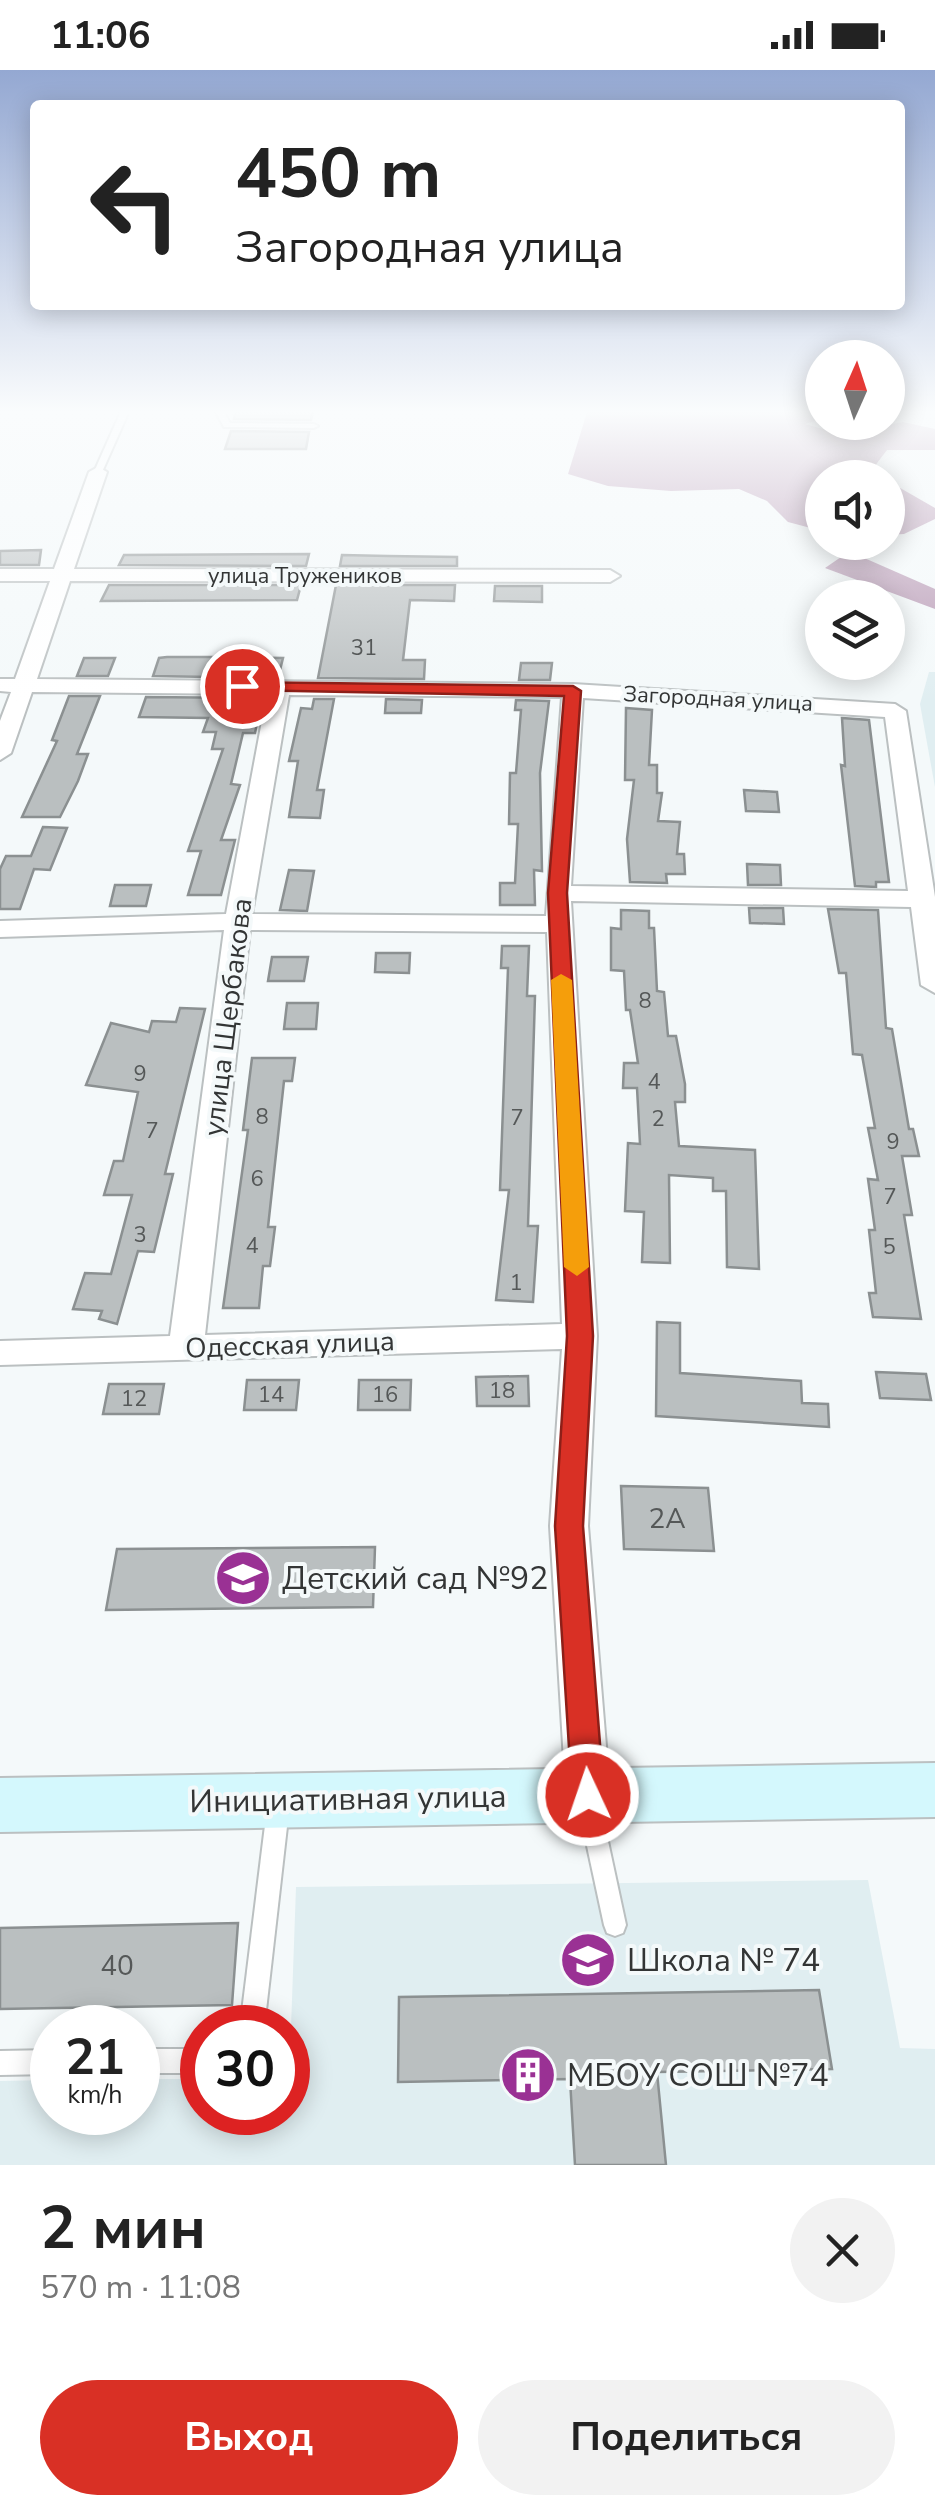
<!DOCTYPE html>
<html lang="ru">
<meta charset="utf-8">
<style>
:root{--surface:#fff;--page:#f2f2f2;--text:#222;--muted:#767676;--accent:#d93025}
body{margin:0;font-family:"Nunito Sans",sans-serif;background:var(--page);color:var(--text);height:100vh;display:flex;flex-direction:column;font-size:38px;white-space:nowrap}
*{box-sizing:border-box;margin:0}
p{font-size:32px;color:var(--muted)}
.icon{flex:none;width:55px;height:55px;fill:none;stroke:currentColor;stroke-width:2;stroke-linecap:round;stroke-linejoin:round}
.map{position:relative;height:2095px;overflow:hidden}
.side{display:flex;flex-direction:column;background:var(--surface);flex:1}
.side>*{flex:none}
.top-card{position:absolute;left:30px;top:30px;width:875px;height:210px;border-radius:10px;box-shadow:0 5px 25px #0003;background:#fff;color:var(--text);overflow:hidden}
.needle{width:65px;rotate:3deg}
.fabs{position:absolute;left:805px;top:270px;display:grid;gap:20px}
.fabs a{display:grid;place-items:center;width:100px;height:100px;border-radius:50%;background:var(--surface);box-shadow:0 5px 25px #0003;font-size:50px}
.speed{position:absolute;left:30px;top:1935px;display:flex;gap:20px;font-size:50px;font-weight:700;text-align:center}
.speed>*{display:grid;place-content:center;width:130px;height:130px;border-radius:50%;background:var(--surface);box-shadow:0 5px 25px #0003;line-height:1}
.speed small{font-size:25px;font-weight:400}
.speed .limit{border:15px solid #d22;background:#fff;color:#111}
.pin{position:absolute;display:grid;place-items:center;width:85px;height:85px;color:#fff;margin:-42px;border:5px solid #fff;border-radius:50%;box-shadow:0 2px 10px #0007}
.me{position:absolute;width:110px;margin:-55px;rotate:357deg;stroke-linejoin:round;filter:drop-shadow(0 0 8px #0008)}
.turn{display:flex;align-items:center;gap:35px;height:210px;padding:0 40px;font-size:45px}
.turn .icon{width:130px;height:130px;stroke-width:2.5}
.turn b{display:block;font-size:70px;line-height:85px}
.round{display:grid;place-items:center;flex:none;width:105px;height:105px;border-radius:52px;background:var(--page)}
.headline{display:flex;align-items:center;justify-content:space-between;height:170px;padding:0 40px}
h1{font-size:60px;font-weight:700;line-height:75px}
.button{display:flex;gap:20px;margin-top:auto;padding:20px 40px}
.button a{flex:1;height:115px;border-radius:60px;background:var(--accent);color:#fff;font-size:40px;font-weight:700;line-height:115px;text-align:center}
.button a+a{background:var(--page);color:var(--text)}
.status{display:flex;justify-content:space-between;align-items:center;height:70px;padding:0 50px;background:var(--surface);direction:ltr}
.status svg{height:28px;fill:currentColor}
.map>svg:first-child{display:block}
</style>
<div class="status"><b>11:06</b><svg viewBox="0 0 49 12"><path d="M0 12V9h3v3zM5 12V6h3v6zM10 12V3h3v9zM15 12V0h3v12zM26 1h20v11H26zM47 4h2v5h-2z"/></svg></div>
<div class="map">
<svg width="935" height="2095" viewBox="0 0 935 2095">
<rect width="100%" height="100%" fill="#f4f9fa"/>
<!-- built -->
<g fill="#e0eef1">
<path d="M 929,602 L 935,602 L 935,717 L 920,634 Z"/>
<path d="M 868,1810 L 900,1978 L 935,1979 L 935,2095 L 0,2095 L 0,2011 L 52,2010 L 52,2042 L 138,2042 L 138,2009 L 202,2009 L 202,2042 L 288,2042 L 296,1817 Z"/>
</g>
<!-- water -->
<g fill="#b696b2">
<path d="M 588,339 L 822,339 L 822,349 L 805,354 L 841,364 L 903,352 L 935,359 L 935,380 L 887,380 L 871,401 L 881,407 L 822,408 L 822,461 L 788,452 L 767,431 L 739,419 L 671,421 L 608,416 L 568,404 Z"/>
<path d="M 888,411 L 935,438 L 935,449 L 904,464 L 888,465 Z"/>
<path d="M 841,487 L 862,487 L 935,519 L 935,539 L 825,498 Z"/>
</g>
<!-- building -->
<g fill="#babfc0" stroke="#8b9091" stroke-width="2.5">
<path d="M 237,339 L 314,339 L 311,350 L 234,349 Z"/>
<path d="M 231,361 L 309,362 L 306,379 L 225,379 Z"/>
<path d="M 41,480 L 39,495 L 0,495 L 0,481 Z"/>
<path d="M 309,484 L 306,496 L 119,495 L 124,485 Z"/>
<path d="M 342,485 L 388,486 L 457,487 L 457,496 L 340,496 Z"/>
<path d="M 109,515 L 301,515 L 297,530 L 101,531 Z"/>
<path d="M 336,515 L 455,515 L 454,531 L 410,530 L 403,590 L 425,590 L 424,609 L 318,608 Z"/>
<path d="M 495,516 L 542,516 L 542,532 L 494,531 Z"/>
<path d="M 167,587 L 222,587 L 283,588 L 278,608 L 153,606 L 159,588 Z"/>
<path d="M 84,588 L 115,588 L 108,606 L 77,606 Z"/>
<path d="M 521,593 L 552,593 L 550,610 L 519,610 Z"/>
<path d="M 69,626 L 100,626 L 77,684 L 88,684 L 78,711 L 60,747 L 22,747 L 57,671 L 52,670 Z"/>
<path d="M 146,627 L 262,628 L 255,663 L 243,663 L 231,714 L 240,715 L 221,770 L 235,770 L 221,825 L 188,825 L 201,781 L 188,781 L 223,679 L 212,679 L 216,662 L 203,662 L 208,648 L 139,647 Z"/>
<path d="M 314,629 L 334,629 L 317,720 L 324,720 L 320,748 L 289,747 L 298,691 L 289,691 L 301,638 L 312,639 Z"/>
<path d="M 386,629 L 422,630 L 421,643 L 385,643 Z"/>
<path d="M 516,630 L 549,631 L 540,703 L 542,801 L 534,800 L 535,835 L 500,835 L 500,813 L 515,813 L 518,754 L 509,754 L 510,703 L 516,703 L 521,640 L 515,640 Z"/>
<path d="M 626,638 L 652,640 L 649,695 L 657,695 L 657,723 L 662,723 L 658,751 L 680,752 L 677,784 L 684,784 L 685,804 L 666,804 L 667,813 L 630,812 L 627,769 L 634,710 L 625,710 Z"/>
<path d="M 842,648 L 869,650 L 889,812 L 876,812 L 876,817 L 855,816 L 841,695 L 845,696 Z"/>
<path d="M 744,720 L 777,722 L 779,742 L 746,741 Z"/>
<path d="M 43,757 L 67,758 L 50,800 L 34,799 L 20,839 L 0,839 L 0,799 L 6,786 L 31,786 Z"/>
<path d="M 747,794 L 780,795 L 781,815 L 748,815 Z"/>
<path d="M 289,800 L 314,801 L 307,841 L 280,840 Z"/>
<path d="M 115,815 L 151,815 L 146,836 L 110,836 Z"/>
<path d="M 749,838 L 783,838 L 784,854 L 750,853 Z"/>
<path d="M 828,839 L 878,840 L 886,958 L 892,959 L 909,1059 L 913,1059 L 919,1086 L 902,1086 L 912,1145 L 904,1145 L 921,1249 L 873,1247 L 869,1223 L 876,1223 L 869,1160 L 875,1160 L 868,1109 L 878,1110 L 868,1058 L 875,1058 L 862,985 L 853,984 L 846,903 L 839,903 Z"/>
<path d="M 621,840 L 649,841 L 649,858 L 654,858 L 657,921 L 664,922 L 668,966 L 676,966 L 685,1014 L 685,1032 L 675,1032 L 679,1076 L 755,1080 L 759,1199 L 727,1197 L 726,1121 L 713,1121 L 713,1108 L 669,1105 L 670,1193 L 642,1192 L 644,1142 L 625,1141 L 628,1073 L 640,1074 L 637,1018 L 623,1018 L 624,993 L 638,993 L 630,940 L 626,940 L 624,901 L 611,900 L 611,858 L 621,859 Z"/>
<path d="M 502,876 L 529,876 L 527,926 L 535,926 L 528,1156 L 538,1156 L 533,1232 L 496,1230 L 509,1120 L 500,1120 L 508,898 L 501,898 Z"/>
<path d="M 376,883 L 410,883 L 409,903 L 375,902 Z"/>
<path d="M 272,887 L 308,887 L 304,911 L 268,911 Z"/>
<path d="M 287,933 L 318,933 L 316,959 L 284,959 Z"/>
<path d="M 180,938 L 205,939 L 165,1104 L 173,1104 L 154,1182 L 138,1181 L 117,1254 L 99,1249 L 102,1241 L 73,1239 L 85,1203 L 111,1204 L 132,1125 L 104,1125 L 114,1091 L 123,1091 L 138,1022 L 86,1015 L 111,953 L 149,962 L 152,951 L 176,952 Z"/>
<path d="M 252,988 L 295,988 L 292,1011 L 284,1011 L 268,1157 L 275,1157 L 270,1196 L 263,1196 L 259,1238 L 223,1238 L 248,1060 L 243,1060 Z"/>
<path d="M 657,1252 L 680,1253 L 680,1303 L 801,1311 L 802,1333 L 828,1334 L 829,1357 L 656,1346 Z"/>
<path d="M 876,1302 L 926,1304 L 931,1330 L 880,1328 Z"/>
<path d="M 528,1306 L 529,1336 L 477,1336 L 476,1307 Z"/>
<path d="M 247,1310 L 299,1310 L 296,1340 L 244,1340 Z"/>
<path d="M 359,1310 L 411,1310 L 410,1340 L 358,1340 Z"/>
<path d="M 109,1314 L 164,1314 L 159,1344 L 103,1344 Z"/>
<path d="M 621,1416 L 708,1418 L 714,1481 L 624,1479 Z"/>
<path d="M 375,1477 L 373,1537 L 106,1540 L 117,1479 Z"/>
<path d="M 238,1853 L 232,1935 L 0,1939 L 0,1858 Z"/>
<path d="M 819,1920 L 832,1999 L 657,2002 L 666,2095 L 575,2095 L 570,2009 L 398,2012 L 399,1927 Z"/>
</g>
<g fill="none" stroke-linecap="round" stroke-linejoin="round">
<!-- service casing -->
<g stroke="#bbc0c1" stroke-width="4">
<g id="service">
<path d="M 122,339 L 130,339 L 102,402 L 95,404 L 94,402 Z"/>
<path d="M 214,339 L 222,339 L 230,353 L 314,354 L 318,356 L 314,358 L 227,357 L 224,357 Z"/>
<path d="M 589,1724 L 597,1727 L 600,1734 L 626,1855 L 623,1863 L 615,1866 L 607,1863 L 604,1855 L 578,1734 L 581,1727 Z"/>
<path d="M 278,1729 L 286,1732 L 289,1739 L 264,1958 L 240,1958 L 267,1739 L 270,1732 Z"/>
<rect x="138" y="1979" width="64" height="24"/>
<path d="M 52,1980 L 52,2004 L 0,2005 L 0,1981 Z"/>
</g>
</g>
<!-- minor casing -->
<g stroke="#bbc0c1" stroke-width="4">
<path id="minor" d="M 98,397 L 107,402 L 74,499 L 610,500 L 620,506 L 610,512 L 70,511 L 37,609 L 573,614 L 895,634 L 906,641 L 935,827 L 935,923 L 921,915 L 911,837 L 571,831 L 597,1266 L 588,1456 L 610,1725 L 603,1738 L 588,1744 L 573,1738 L 566,1725 L 550,1456 L 562,1279 L 0,1295 L 0,1271 L 170,1266 L 224,860 L 0,867 L 0,851 L 226,844 L 267,624 L 32,622 L 11,683 L 0,690 L 0,651 L 11,622 L 0,621 L 0,609 L 15,609 L 50,511 L 0,511 L 0,499 L 54,499 L 89,402 ZM 289,625 L 562,627 L 546,846 L 252,844 ZM 583,628 L 885,647 L 908,821 L 571,816 ZM 250,860 L 547,862 L 562,1254 L 205,1265 Z"/>
</g>
<!-- secondary casing -->
<g stroke="#bbc0c1" stroke-width="4">
<path id="secondary" d="M 935,1693 L 935,1747 L 0,1762 L 0,1708 Z"/>
</g>
<!-- service -->
<use href="#service" fill="#fff" fill-rule="evenodd"/>
<!-- minor -->
<use href="#minor" fill="#fff" fill-rule="evenodd"/>
<!-- secondary -->
<use href="#secondary" fill="#d4f8fd" fill-rule="evenodd"/>
</g>
<!-- sky -->
<linearGradient id="sky" x2="0" y2="1"><stop stop-color="#94a8d2"/><stop offset="0.54" stop-color="#fafcfd"/><stop offset="1" stop-color="#fafcfd" stop-opacity="0"/></linearGradient>
<rect width="935" height="633" fill="url(#sky)"/>
<!-- route -->
<path fill="#d93025" stroke="#8d1f18" stroke-width="2.5" d="M 242,612 L 573,616 L 581,621 L 567,823 L 593,1266 L 583,1456 L 604,1725 L 600,1735 L 588,1739 L 576,1735 L 572,1725 L 555,1456 L 567,1266 L 548,823 L 564,626 L 237,620 L 234,616 Z"/>
<!-- slow -->
<path fill="#f59e0b" d="M 561,904 L 572,910 L 589,1197 L 577,1206 L 564,1197 L 551,910 Z"/>
<!-- icons -->
<defs>
<g id="school-disc" transform="scale(2.875)"><circle r="9.5" fill="#9a3194" stroke="#f4f9fa"/><path d="M0-5L7-2L0 1L-7-2ZM-4 1L0 2.5L4 1V4Q0 6-4 4Z" fill="#fff"/></g>
<g id="building-disc" transform="scale(2.875)"><circle r="9.5" fill="#9a3194" stroke="#f4f9fa"/><path d="M-4-6H4V6H1V3H-1V6H-4ZM-2.5-4.3h1.7v1.8h-1.7ZM.8-4.3h1.7v1.8H.8ZM-2.5-1h1.7V.8h-1.7ZM.8-1h1.7V.8H.8Z" fill="#fff"/></g>
</defs>
<g fill-rule="evenodd">
<use href="#school-disc" x="243" y="1508"/>
<use href="#school-disc" x="588" y="1890"/>
<use href="#building-disc" x="528" y="2005"/>
</g>
<g text-anchor="middle" dominant-baseline="central" stroke-width="8" stroke-linejoin="round" paint-order="stroke">
<!-- far-street labels -->
<g font-size="22" fill="#333535" stroke="#f4f9fa">
<text x="305" y="506">улица Тружеников</text>
<text transform="translate(718 629) rotate(3)">Загородная улица</text>
</g>
<!-- number labels -->
<g font-size="22" fill="#555858">
<text x="364" y="578">31</text>
<text x="645" y="931">8</text>
<text x="140" y="1004">9</text>
<text x="654" y="1012">4</text>
<text x="262" y="1047">8</text>
<text x="517" y="1048">7</text>
<text x="658" y="1049">2</text>
<text x="152" y="1061">7</text>
<text x="893" y="1072">9</text>
<text x="257" y="1109">6</text>
<text x="890" y="1127">7</text>
<text x="140" y="1165">3</text>
<text x="252" y="1176">4</text>
<text x="889" y="1177">5</text>
<text x="516" y="1213">1</text>
<text x="502" y="1321">18</text>
<text x="271" y="1325">14</text>
<text x="385" y="1325">16</text>
<text x="134" y="1329">12</text>
</g>
<!-- street labels -->
<g font-size="28" fill="#333535" stroke="#f4f9fa">
<text transform="translate(228 947) rotate(-83)">улица Щербакова</text>
<text transform="translate(290 1275) rotate(-2)">Одесская улица</text>
</g>
<!-- near-number labels -->
<g font-size="28" fill="#555858">
<text x="667" y="1449">2А</text>
<text x="117" y="1896">40</text>
</g>
<!-- near-poi labels -->
<g font-size="32" fill="#333535" stroke="#f4f9fa" text-anchor="start">
<text x="282" y="1508">Детский сад №92</text>
<text x="627" y="1890">Школа № 74</text>
<text x="567" y="2005">МБОУ СОШ №74</text>
</g>
<!-- near-street labels -->
<g font-size="32" fill="#333535" stroke="#f4f9fa">
<text transform="translate(348 1729) rotate(-1)">Инициативная улица</text>
</g>
</g>
</svg>
<div class="fabs">
<a><svg class="needle" viewBox="-14 -14 28 28"><path d="M0-13l5 13h-10z" fill="#e53935"/><path d="M0 13l5-13h-10z" fill="#767676"/></svg></a>
<a><svg class="icon" aria-label="sound" viewBox="0 0 24 24"><path d="M4 9h4l5-4v14l-5-4H4zM17 9q2 3 0 6"/></svg></a>
<a><svg class="icon" aria-label="layers" viewBox="0 0 24 24"><path d="M12 4l9 5-9 5-9-5zM3 14l9 5 9-5"/></svg></a>
</div>
<div class="speed"><div>21<small>km/h</small></div><div class="limit">30</div></div>
<div class="pin" style="left:242px;top:616px;background:#d93025"><svg class="icon" aria-label="arrive" viewBox="0 0 24 24"><path d="M6 21V4h12l-3 4 3 4H6"/></svg></div>
<svg class="me" style="left:588px;top:1725px" viewBox="-20 -20 40 40"><circle r="17" fill="#d93025" stroke="#fff" stroke-width="3"/><path d="M0-11L8 9 0 5-8 9z" fill="#fff"/></svg>
<div class="top-card">
<div class="turn"><svg class="icon" aria-label="left" viewBox="0 0 24 24"><path d="M17 20v-9H6M10 6l-5 5 5 5"/></svg><div><b>450 m</b>Загородная улица</div></div>
</div>
</div>
<section class="side">
<div class="headline"><div><h1>2 мин</h1><p>570 m · 11:08</p></div><a class="round"><svg class="icon" aria-label="close" viewBox="0 0 24 24"><path d="M6 6l12 12M18 6L6 18"/></svg></a></div>
<div class="button"><a>Выход</a><a>Поделиться</a></div>
</section>
